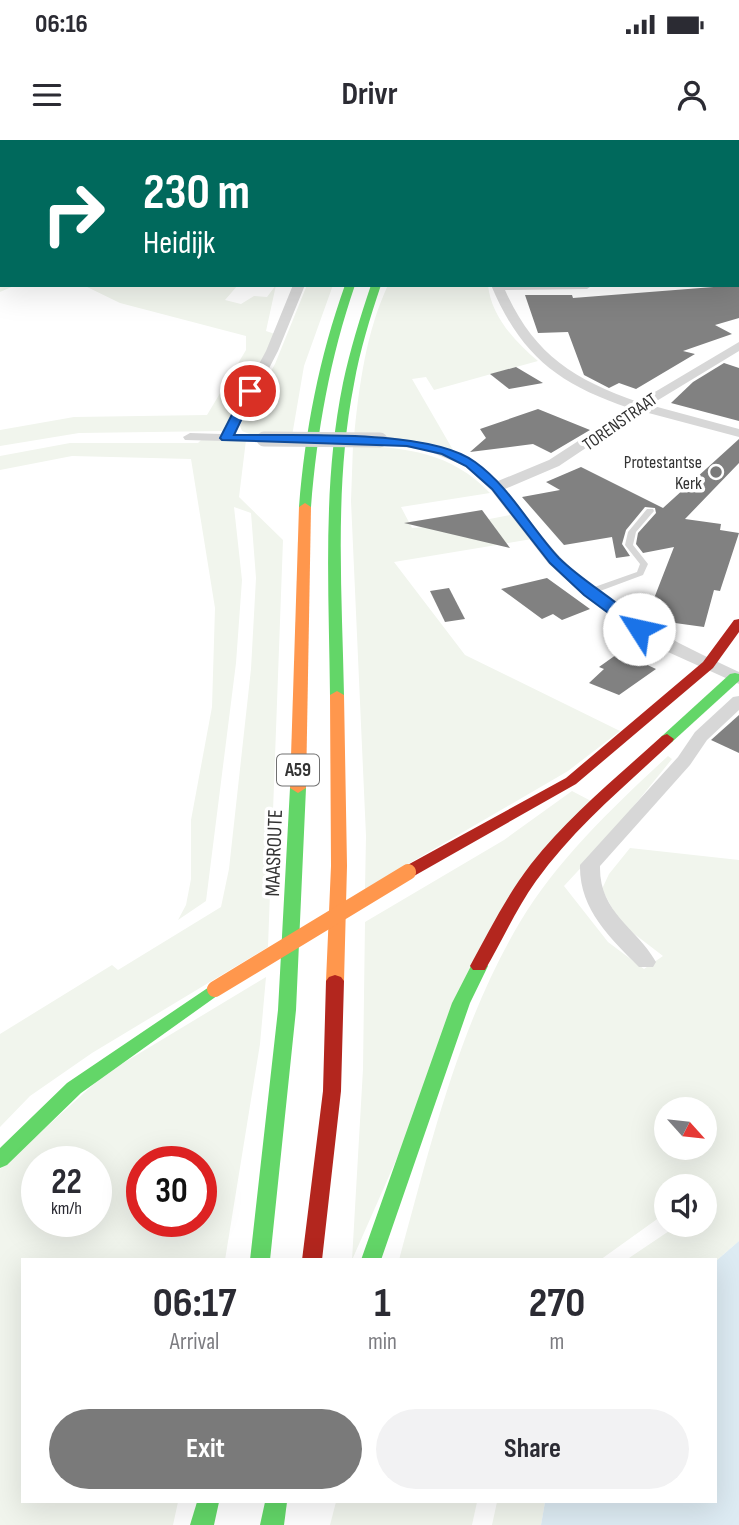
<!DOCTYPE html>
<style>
:root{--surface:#fff;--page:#f2f2f3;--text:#2b2b33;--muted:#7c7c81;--accent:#7a7a7a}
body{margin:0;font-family:"Sofia Sans Condensed",sans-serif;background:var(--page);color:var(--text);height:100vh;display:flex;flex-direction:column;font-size:26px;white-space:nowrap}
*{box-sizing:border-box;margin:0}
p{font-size:23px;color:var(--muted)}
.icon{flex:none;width:38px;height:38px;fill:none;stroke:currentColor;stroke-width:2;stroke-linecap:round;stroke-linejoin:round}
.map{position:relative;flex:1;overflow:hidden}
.details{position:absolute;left:21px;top:1118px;width:696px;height:245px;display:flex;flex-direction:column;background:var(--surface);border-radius:0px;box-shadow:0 7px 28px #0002}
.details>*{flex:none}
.banner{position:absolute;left:0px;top:0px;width:740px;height:147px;box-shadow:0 7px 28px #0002;background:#00695c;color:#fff;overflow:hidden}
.needle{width:46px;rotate:117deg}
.controls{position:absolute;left:654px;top:957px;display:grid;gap:14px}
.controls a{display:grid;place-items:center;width:63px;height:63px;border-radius:50%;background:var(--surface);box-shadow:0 7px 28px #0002;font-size:35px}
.speed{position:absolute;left:21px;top:1006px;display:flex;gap:14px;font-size:35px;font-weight:700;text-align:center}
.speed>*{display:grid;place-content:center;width:91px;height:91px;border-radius:50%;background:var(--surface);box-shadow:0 7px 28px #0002;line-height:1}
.speed small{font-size:18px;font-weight:400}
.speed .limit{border:10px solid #d22;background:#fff;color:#111}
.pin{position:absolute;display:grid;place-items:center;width:60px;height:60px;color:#fff;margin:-30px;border:4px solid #fff;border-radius:50%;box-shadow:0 2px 7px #0007}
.me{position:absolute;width:77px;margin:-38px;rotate:305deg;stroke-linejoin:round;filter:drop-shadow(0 0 5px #0008)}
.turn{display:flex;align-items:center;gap:24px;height:147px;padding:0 28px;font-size:32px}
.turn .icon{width:91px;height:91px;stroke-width:2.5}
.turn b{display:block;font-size:49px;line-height:60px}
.eta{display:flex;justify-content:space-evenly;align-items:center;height:119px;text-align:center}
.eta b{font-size:42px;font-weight:700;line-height:49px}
.cta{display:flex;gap:14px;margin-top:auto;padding:14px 28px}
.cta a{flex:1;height:80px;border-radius:42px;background:var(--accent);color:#fff;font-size:28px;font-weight:700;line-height:80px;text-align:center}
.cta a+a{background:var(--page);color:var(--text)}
.status{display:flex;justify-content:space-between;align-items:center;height:49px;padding:0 35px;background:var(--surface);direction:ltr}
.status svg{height:19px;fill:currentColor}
header{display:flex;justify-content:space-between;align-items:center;height:91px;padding:0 28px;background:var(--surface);font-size:32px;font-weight:700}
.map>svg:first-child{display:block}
</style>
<div class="status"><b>06:16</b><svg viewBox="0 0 49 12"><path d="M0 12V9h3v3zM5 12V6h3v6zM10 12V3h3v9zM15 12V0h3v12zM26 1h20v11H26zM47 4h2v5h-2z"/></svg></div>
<header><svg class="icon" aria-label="menu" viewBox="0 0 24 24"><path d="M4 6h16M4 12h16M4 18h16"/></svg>Drivr<svg class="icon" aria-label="person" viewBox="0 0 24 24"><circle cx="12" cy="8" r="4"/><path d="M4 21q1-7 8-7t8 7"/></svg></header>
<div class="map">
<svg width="739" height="1385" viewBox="0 0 739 1385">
<rect width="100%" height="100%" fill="#fff"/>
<!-- green -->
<g fill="#f1f5ed" fill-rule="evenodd">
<path d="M 0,0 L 182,0 L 185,2 L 2,2 L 2,145 L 16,145 L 0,152 Z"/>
<path d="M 83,145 L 238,145 L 225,160 L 241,164 L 254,156 L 267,157 L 276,145 L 266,191 L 275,194 L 251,245 L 223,291 L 79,293 L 0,306 L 0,290 L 74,277 L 207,275 L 246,210 L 246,196 L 120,163 Z"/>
<path d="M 307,145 L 333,145 L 304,226 L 292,296 L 252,295 L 242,291 L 240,286 L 275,224 Z"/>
<path d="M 388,145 L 488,145 C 491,176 515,202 538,221 L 434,250 L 426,237 L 412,239 L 453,310 L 398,298 L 354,297 C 359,246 366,192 388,145 Z"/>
<path d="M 201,300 L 246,300 L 239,357 L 283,400 L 268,807 L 92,913 L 30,956 L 0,987 L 0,894 L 112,825 L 118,830 L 221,767 L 229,729 L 251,529 L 256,438 L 251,373 L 234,367 L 242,440 L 236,523 L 206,761 L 178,780 L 186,765 L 191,739 L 191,680 L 212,567 L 215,468 L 191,319 L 72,316 L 0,330 L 0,316 L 70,303 L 198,303 Z"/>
<path d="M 353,305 C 407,308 451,312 490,353 L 401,367 L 412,388 L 464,384 L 510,375 L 532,399 L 394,422 L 465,515 L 620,591 L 568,631 L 365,749 L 366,696 L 351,361 Z"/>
<path d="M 668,616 L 672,619 L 602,705 L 564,746 L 608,802 L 644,829 L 663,816 L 620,783 L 602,749 L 609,734 L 630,708 L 739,720 L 739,1101 L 716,1121 L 626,1120 L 678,1085 L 705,1085 L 705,1046 L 667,1046 L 667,1072 L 600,1120 L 399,1120 C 431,1004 458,887 520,782 C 557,720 615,665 668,616 ZM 667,970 L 705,970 L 705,1008 L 667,1008 Z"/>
<path d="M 572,651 L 591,661 L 521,737 L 352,1120 L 363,929 L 365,782 L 504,700 Z"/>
<path d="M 266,837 L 260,904 L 225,1120 L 23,1120 L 23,1362 L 178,1362 L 173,1385 L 0,1385 L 0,1029 L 105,934 ZM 37,1022 L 96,1022 L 96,1082 L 37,1082 ZM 142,1022 L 201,1022 L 201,1082 L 142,1082 Z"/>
<path d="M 336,1362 L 477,1362 L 472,1385 L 330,1385 Z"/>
<path d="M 497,1362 L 545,1362 L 541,1385 L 492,1385 Z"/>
</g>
<!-- water -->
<path fill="#ddebf3" d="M 739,1101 L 739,1385 L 541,1385 L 545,1362 L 716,1362 L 716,1121 Z"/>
<!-- building -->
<g fill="#818181">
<path d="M 739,145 L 739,178 L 715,185 L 732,194 L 683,211 L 695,214 L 636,249 L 619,243 L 609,248 L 584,235 L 568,192 L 538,193 L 525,155 L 572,155 L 573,158 Z"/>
<path d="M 724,223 L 739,228 L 739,281 L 671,263 L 693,242 Z"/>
<path d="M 516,227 L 543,243 L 509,249 L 490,234 Z"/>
<path d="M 538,269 L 590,290 L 551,313 L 533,304 L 470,312 L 486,298 L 480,289 Z"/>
<path d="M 739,299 L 739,323 L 685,379 L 721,384 L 720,390 L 739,393 L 720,451 L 714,450 L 704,487 L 646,479 L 674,407 L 643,413 L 636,404 L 638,393 L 656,373 L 655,368 L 645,367 L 626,390 L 622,404 L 630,416 L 616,418 L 612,397 L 564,405 L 522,357 L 560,350 L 546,342 L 581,327 L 663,368 Z"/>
<path d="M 482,370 L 510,408 L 404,383 Z"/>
<path d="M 547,438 L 590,469 L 562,480 L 553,474 L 542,479 L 501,449 Z"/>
<path d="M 449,448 L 465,479 L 445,482 L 430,451 Z"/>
<path d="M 620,512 L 656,529 L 619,555 L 589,543 L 604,529 L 599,527 Z"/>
<path d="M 739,575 L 739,613 L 711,600 Z"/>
</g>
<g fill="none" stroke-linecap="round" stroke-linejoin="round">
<!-- lane -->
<path fill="#d7d7d7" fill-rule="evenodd" d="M 647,369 L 653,369 L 654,371 L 636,392 L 633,405 L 648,424 L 643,435 L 592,454 L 586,454 L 586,450 L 637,432 L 640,424 L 625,405 L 628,392 Z"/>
<!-- street -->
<g fill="#d7d7d7" fill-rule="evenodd">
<path d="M 181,0 L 193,0 L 194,2 L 182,2 Z"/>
<path d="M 725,0 L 736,0 L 737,2 L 726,2 Z"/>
<rect x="738" y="81" width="1" height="6"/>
<rect x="738" y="131" width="1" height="8"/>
<path d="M 293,145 L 305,145 L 278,211 L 235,294 L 269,296 L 269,302 L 185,300 L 183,297 L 190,293 L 221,294 L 266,211 Z"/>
<path d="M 491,145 L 593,145 L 587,149 L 505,150 C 533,213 572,239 638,262 L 739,202 L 739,211 L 650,265 L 739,289 L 739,297 L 641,271 L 559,326 L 505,349 C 523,371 540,395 559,416 C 609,470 674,502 739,532 L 739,544 L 648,503 L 583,455 L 548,423 L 491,350 L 465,326 L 426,310 L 380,304 L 373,300 L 380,296 C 429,302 461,307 498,341 L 549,320 L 629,268 C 557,244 520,214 491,145 Z"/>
<path d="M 739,556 L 739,570 L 707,600 L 690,625 L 600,726 C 599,773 636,787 656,822 L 653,827 L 639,827 C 610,798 579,769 580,725 L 678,617 L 695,592 L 733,557 Z"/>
</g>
<!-- fast -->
<g fill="#63d668" fill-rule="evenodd">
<path d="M 345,145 L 355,145 C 330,218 317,291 311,367 L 305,371 L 299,367 C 305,291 319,218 345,145 Z"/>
<path d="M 371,145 L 381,145 C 370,178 360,210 354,244 C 334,345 342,452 344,555 L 337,559 L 330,555 C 329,452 322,345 343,243 C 350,210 360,178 371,145 Z"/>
<path d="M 735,533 L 739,534 L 739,541 L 672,602 L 662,602 L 660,599 L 662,596 L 730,534 Z"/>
<path d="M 298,643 L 306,648 L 296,870 L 270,1120 L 250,1120 L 278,870 L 290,648 Z"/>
<path d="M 479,820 L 485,822 L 488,826 L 470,863 L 381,1120 L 361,1120 L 452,863 L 473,822 Z"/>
<path d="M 215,843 L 221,845 L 224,849 L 221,853 L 81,953 L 7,1025 L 0,1028 L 0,1008 L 67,943 Z"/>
<path d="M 197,1362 L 219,1362 L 214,1385 L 190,1385 Z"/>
<path d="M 265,1362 L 287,1362 L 284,1385 L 260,1385 Z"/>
</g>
<!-- slow -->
<g fill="#ff974d" fill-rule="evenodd">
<path d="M 445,0 L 454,0 L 444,2 Z"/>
<path d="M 305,363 L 311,367 L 306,648 L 298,653 L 290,648 L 299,367 Z"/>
<path d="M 337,551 L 344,555 L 347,726 L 344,841 L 341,845 L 329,845 L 326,841 L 331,726 L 330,555 Z"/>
</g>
<!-- jam -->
<g fill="#b3261e" fill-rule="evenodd">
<path d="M 739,479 L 739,492 L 713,528 L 576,644 L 414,736 L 402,736 L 400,732 L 402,728 L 566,638 L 703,522 L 734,480 Z"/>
<path d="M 667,594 L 674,599 L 672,602 C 625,646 574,688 536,741 C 516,769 502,801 485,830 L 473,830 L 470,826 C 489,791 507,755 531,724 C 569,676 617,637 662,596 Z"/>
<path d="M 335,835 L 341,837 L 344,841 L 341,951 L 322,1120 L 302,1120 L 323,951 L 326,841 L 329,837 Z"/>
</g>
<!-- street-bridge -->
<path stroke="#d7d7d7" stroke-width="15" d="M 264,299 L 380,300"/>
<!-- slow-bridge -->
<path stroke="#ff974d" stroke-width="16" d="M 215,849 L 408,732"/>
</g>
<!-- route -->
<path fill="#1a73e8" stroke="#114b97" stroke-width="2" d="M 250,247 L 255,251 L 234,295 C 293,296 429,288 475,322 C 510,347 530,387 559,418 C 585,444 624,464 646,489 L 634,492 L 584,455 L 550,423 L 492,349 L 466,326 L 442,314 L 407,306 L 222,300 L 220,298 L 244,251 Z"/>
<!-- markers -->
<circle fill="#7a7a7a" stroke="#fff" stroke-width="2.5" cx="716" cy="332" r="7"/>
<g text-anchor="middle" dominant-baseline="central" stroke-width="7" stroke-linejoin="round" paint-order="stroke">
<!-- far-street labels -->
<g font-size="18" fill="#333" stroke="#fff">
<text transform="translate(620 282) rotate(-35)">TORENSTRAAT</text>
</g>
<!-- far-poi labels -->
<g font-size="18" fill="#333" stroke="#fff" text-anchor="end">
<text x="702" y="322">Protestantse<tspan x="702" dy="21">Kerk</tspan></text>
</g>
<!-- shield labels -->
<rect fill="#fff" stroke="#707070" stroke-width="2" x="277" y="614.5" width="42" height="31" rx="5"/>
<g font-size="19" font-weight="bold" fill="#333">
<text x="298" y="630">A59</text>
</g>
<!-- street labels -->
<g font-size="21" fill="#333" stroke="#fff">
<text transform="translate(274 713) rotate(-88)">MAASROUTE</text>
</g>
</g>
</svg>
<div class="controls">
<a><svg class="needle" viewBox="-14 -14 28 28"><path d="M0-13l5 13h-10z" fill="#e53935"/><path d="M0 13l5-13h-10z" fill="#7c7c81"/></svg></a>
<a><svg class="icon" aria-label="sound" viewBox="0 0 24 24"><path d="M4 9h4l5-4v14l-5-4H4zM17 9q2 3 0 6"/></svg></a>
</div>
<div class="speed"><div>22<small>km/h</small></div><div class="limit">30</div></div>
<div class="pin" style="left:250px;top:251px;background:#d93025"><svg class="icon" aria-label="arrive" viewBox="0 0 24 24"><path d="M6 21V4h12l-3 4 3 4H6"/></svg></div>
<svg class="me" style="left:639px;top:489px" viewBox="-20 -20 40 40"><circle r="19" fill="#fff"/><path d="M0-13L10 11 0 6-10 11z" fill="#1a73e8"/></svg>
<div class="banner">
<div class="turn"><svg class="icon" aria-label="right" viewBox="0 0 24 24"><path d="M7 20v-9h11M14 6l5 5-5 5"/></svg><div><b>230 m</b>Heidijk</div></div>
</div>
<section class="details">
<div class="eta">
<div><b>06:17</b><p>Arrival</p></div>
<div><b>1</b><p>min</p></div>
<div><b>270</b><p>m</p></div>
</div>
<div class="cta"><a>Exit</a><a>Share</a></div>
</section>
</div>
